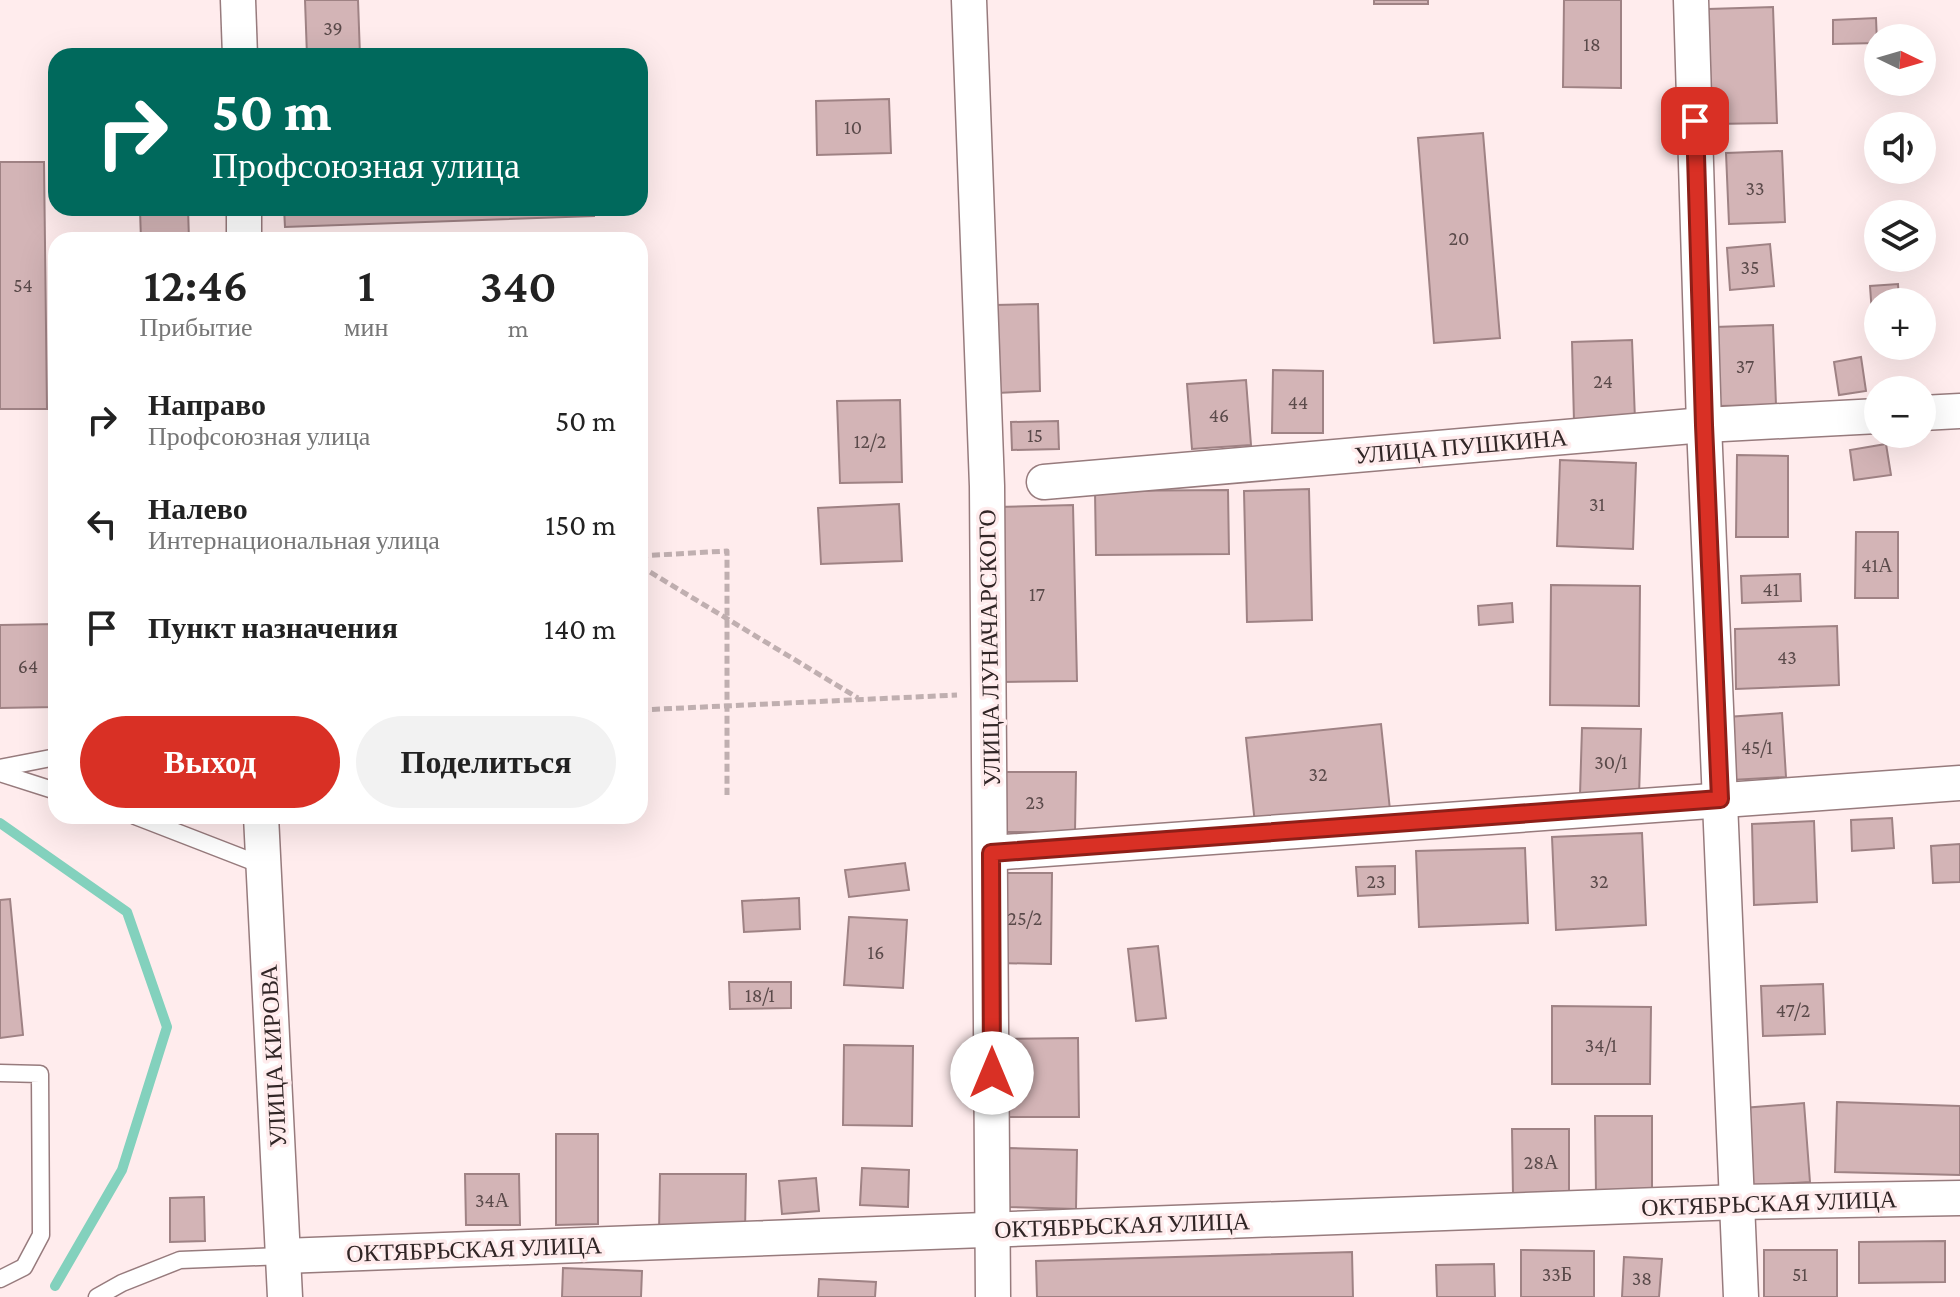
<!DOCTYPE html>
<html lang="ru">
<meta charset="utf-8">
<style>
:root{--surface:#fff;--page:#f2f2f2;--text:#222;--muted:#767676;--accent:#d93025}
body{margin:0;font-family:"Crimson Pro",serif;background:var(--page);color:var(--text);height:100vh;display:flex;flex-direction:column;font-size:30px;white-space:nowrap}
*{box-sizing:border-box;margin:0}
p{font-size:26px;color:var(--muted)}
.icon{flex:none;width:44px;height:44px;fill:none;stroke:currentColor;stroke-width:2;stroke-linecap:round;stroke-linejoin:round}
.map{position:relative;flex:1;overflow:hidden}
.drawer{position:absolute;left:48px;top:232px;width:600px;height:592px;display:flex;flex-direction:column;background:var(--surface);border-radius:24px;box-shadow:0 8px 32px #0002}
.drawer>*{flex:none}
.guide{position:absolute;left:48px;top:48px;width:600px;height:168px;border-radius:24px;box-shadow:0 8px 32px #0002;background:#00695c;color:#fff;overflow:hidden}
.needle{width:52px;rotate:95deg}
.tools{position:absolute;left:1864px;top:24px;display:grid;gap:16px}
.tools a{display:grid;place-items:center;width:72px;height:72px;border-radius:50%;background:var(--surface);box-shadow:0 8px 32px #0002;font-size:40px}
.pin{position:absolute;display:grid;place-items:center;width:68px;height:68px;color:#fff;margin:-34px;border-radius:16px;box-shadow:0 4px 12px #0006}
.me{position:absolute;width:88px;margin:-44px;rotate:0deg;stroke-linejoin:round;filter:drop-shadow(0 0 6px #0008)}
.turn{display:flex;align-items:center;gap:28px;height:168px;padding:0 32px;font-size:36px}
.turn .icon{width:104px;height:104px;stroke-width:2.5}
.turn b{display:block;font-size:56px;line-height:68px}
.eta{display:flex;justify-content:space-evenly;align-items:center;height:136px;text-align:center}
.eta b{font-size:48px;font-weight:600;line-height:56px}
.primary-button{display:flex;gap:16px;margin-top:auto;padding:16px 32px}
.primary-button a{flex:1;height:92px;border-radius:48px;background:var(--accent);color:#fff;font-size:32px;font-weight:600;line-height:92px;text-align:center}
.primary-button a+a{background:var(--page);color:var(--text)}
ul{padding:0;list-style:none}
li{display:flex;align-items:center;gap:24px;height:104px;padding:0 32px}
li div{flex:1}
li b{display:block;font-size:30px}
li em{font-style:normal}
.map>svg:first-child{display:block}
</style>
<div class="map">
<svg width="1960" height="1297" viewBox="0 0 1960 1297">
<rect width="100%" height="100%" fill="#ffeced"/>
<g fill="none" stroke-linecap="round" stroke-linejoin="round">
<!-- stream -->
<path stroke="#83d1bd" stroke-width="10" d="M 0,823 L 127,912 L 167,1027 L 122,1170 L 55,1286"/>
</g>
<!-- building -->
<g fill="#d3b4b6" stroke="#9f8284" stroke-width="2">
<path d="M 305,0 L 358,0 L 360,56 L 307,56 Z"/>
<rect x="1374" y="0" width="54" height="4"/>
<path d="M 1564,0 L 1621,0 L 1621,88 L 1563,87 Z"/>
<path d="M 1773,7 L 1777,123 L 1712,124 L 1708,9 Z"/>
<path d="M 1876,18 L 1877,43 L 1833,44 L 1833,20 Z"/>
<path d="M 889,99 L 891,153 L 817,155 L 816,101 Z"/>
<path d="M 1483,133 L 1500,338 L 1434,343 L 1418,138 Z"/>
<path d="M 1782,151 L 1785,222 L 1729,224 L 1726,153 Z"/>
<path d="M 0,162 L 44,162 L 47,409 L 0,409 Z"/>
<path d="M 188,208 L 189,240 L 141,240 L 140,210 Z"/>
<path d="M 284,208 L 594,208 L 594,216 L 285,227 Z"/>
<rect x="285" y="234" width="58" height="6"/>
<path d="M 1770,244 L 1774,286 L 1730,290 L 1727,248 Z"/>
<path d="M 1898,284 L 1899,302 L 1878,302 L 1878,314 L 1872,314 L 1870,286 Z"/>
<path d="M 1038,304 L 1040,391 L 997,393 L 995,305 Z"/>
<path d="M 1773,325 L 1776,405 L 1718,406 L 1715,327 Z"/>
<path d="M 1632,340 L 1635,420 L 1574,422 L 1572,342 Z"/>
<path d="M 1861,357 L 1866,391 L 1839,395 L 1834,362 Z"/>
<path d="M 1273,370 L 1323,371 L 1323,433 L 1272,433 Z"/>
<path d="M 1246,380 L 1251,445 L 1192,449 L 1187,384 Z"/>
<path d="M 900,400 L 902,482 L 840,483 L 837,401 Z"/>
<path d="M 1058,421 L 1059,449 L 1012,450 L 1011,422 Z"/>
<path d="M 1886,444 L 1891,475 L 1854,480 L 1850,450 Z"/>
<path d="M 1737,455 L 1788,456 L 1788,537 L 1736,537 Z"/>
<path d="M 1560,460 L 1636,463 L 1633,549 L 1557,546 Z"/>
<path d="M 1309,489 L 1312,620 L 1247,622 L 1244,491 Z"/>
<path d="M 1228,490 L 1229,554 L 1096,555 L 1095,491 Z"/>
<path d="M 899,504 L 902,561 L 821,564 L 818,508 Z"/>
<path d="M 1073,505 L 1077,681 L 1001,682 L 997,507 Z"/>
<path d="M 1856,532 L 1898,532 L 1898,598 L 1855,598 Z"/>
<path d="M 1800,574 L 1801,601 L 1742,603 L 1741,576 Z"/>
<path d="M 1551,585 L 1640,586 L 1639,706 L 1550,705 Z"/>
<path d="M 1512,603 L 1513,622 L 1479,625 L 1478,606 Z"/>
<path d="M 56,624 L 56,707 L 0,708 L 0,625 Z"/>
<path d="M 1837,626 L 1839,685 L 1736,689 L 1735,629 Z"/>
<path d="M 1782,713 L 1786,777 L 1731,780 L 1727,717 Z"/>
<path d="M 1381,724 L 1390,810 L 1255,824 L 1246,738 Z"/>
<path d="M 1582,728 L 1641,729 L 1639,796 L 1580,795 Z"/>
<path d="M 996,772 L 1076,772 L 1075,832 L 995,832 Z"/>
<path d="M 1892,818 L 1894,848 L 1852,851 L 1851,820 Z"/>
<path d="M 1814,821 L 1817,902 L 1754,905 L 1752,824 Z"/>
<path d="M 1642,833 L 1646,925 L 1556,930 L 1552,837 Z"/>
<path d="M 1960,844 L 1960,882 L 1933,883 L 1931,846 Z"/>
<path d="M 1525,848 L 1528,923 L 1419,927 L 1416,851 Z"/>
<path d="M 905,863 L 909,890 L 849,897 L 845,870 Z"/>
<path d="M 1395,866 L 1395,894 L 1358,896 L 1356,867 Z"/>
<path d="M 998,873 L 1052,873 L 1051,964 L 998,963 Z"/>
<path d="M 799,898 L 800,929 L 744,932 L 742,901 Z"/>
<path d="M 10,899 L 23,1035 L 0,1038 L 0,900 Z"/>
<path d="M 849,917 L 907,920 L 903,988 L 844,985 Z"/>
<path d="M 1158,946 L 1166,1018 L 1136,1021 L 1128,949 Z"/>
<path d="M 729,982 L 791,982 L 791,1008 L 730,1009 Z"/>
<path d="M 1823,984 L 1825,1034 L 1763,1036 L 1761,986 Z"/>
<path d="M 1552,1006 L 1651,1007 L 1650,1084 L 1552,1084 Z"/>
<path d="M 1078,1038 L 1079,1117 L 1001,1117 L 1000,1039 Z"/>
<path d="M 844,1045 L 913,1046 L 912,1126 L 843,1125 Z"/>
<path d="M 1837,1102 L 1960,1106 L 1960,1175 L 1835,1172 Z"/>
<path d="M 1804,1103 L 1810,1182 L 1748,1186 L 1743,1108 Z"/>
<path d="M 1595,1116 L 1652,1116 L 1652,1193 L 1596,1194 Z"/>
<path d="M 1512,1129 L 1569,1129 L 1569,1195 L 1513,1195 Z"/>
<path d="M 556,1134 L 598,1134 L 598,1224 L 556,1225 Z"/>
<path d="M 1008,1148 L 1077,1150 L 1076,1209 L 1007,1207 Z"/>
<path d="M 862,1168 L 909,1170 L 908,1207 L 860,1205 Z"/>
<path d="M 465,1174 L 519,1174 L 520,1225 L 466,1225 Z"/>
<path d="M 660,1174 L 746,1174 L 745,1233 L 659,1233 Z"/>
<path d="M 816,1178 L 819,1211 L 782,1214 L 779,1181 Z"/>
<path d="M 204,1197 L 205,1241 L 170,1242 L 170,1198 Z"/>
<path d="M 1945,1241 L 1945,1282 L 1859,1283 L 1859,1242 Z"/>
<path d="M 1521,1250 L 1594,1251 L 1594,1297 L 1521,1297 Z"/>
<rect x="1764" y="1250" width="73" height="47"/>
<path d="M 1352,1252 L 1353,1297 L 1037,1297 L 1036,1261 Z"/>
<path d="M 1624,1257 L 1662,1259 L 1659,1297 L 1622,1297 Z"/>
<path d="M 1494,1264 L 1495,1297 L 1437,1297 L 1436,1265 Z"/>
<path d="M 563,1268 L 642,1271 L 641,1297 L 562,1297 Z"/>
<path d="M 819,1279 L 876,1282 L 875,1297 L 818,1297 Z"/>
</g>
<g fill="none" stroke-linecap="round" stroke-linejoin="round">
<!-- lane casing -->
<g stroke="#977b7d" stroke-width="19">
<g id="lane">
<path d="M 0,768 L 56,757"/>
<path d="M 0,773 L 56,791"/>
<path d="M 135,816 L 264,866"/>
<path d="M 0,1073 L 40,1074 L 41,1235 L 24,1267 L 0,1279"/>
<path d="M 97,1297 L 122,1283 L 180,1260 L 283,1256"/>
</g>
</g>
<!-- street casing -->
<g stroke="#977b7d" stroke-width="37">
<g id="street">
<path d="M 238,0 L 240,56"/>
<path d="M 969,0 L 987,486 L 993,1297"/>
<path d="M 1691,0 L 1704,425 L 1741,1297"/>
<path d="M 244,208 L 244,240"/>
<path d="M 1922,413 L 1960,411"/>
<path d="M 1044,482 L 1704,425 L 1878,416"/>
<path d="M 261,816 L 285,1297"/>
<path d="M 991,853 L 1960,783"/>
<path d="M 283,1256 L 1739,1202 L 1960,1198"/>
</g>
</g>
<!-- path -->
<g stroke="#c0afb0" stroke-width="5" stroke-dasharray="8 4" stroke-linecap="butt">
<path d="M 640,556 L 727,551 L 727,795"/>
<path d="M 640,566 L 858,698"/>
<path d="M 640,710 L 957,695"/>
</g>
<!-- lane -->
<use href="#lane" stroke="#fff" stroke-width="16"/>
<!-- street -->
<use href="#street" stroke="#fff" stroke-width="34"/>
</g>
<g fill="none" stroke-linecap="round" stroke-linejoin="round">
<!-- route casing -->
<g stroke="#8d1f18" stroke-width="20">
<path id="route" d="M 992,1073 L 991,853 L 1720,799 L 1704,425 L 1695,121"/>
</g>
<!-- route -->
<use href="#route" stroke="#d93025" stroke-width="14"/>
</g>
<g text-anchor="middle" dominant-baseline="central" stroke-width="7" stroke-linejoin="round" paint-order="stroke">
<!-- number labels -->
<g font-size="20" fill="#5a4a4a">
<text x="333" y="28">39</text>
<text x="1592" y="44">18</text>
<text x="853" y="127">10</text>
<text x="1755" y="188">33</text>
<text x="1459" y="238">20</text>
<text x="1750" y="267">35</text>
<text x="23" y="285">54</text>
<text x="1745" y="366">37</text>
<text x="1603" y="381">24</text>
<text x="1298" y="402">44</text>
<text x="1219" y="415">46</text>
<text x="1035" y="435">15</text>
<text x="870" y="441">12/2</text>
<text x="1597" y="504">31</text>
<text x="1877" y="565">41А</text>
<text x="1771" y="589">41</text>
<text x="1037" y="594">17</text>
<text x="1787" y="657">43</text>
<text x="28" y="666">64</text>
<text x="1757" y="747">45/1</text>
<text x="1611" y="762">30/1</text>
<text x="1318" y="774">32</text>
<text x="1035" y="802">23</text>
<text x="1376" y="881">23</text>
<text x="1599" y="881">32</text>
<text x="1025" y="918">25/2</text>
<text x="876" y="952">16</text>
<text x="760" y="995">18/1</text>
<text x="1793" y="1010">47/2</text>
<text x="1601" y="1045">34/1</text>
<text x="1541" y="1162">28А</text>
<text x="492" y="1200">34А</text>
<text x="1557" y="1274">33Б</text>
<text x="1800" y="1274">51</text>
<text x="1642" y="1278">38</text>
</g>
<!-- street labels -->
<g font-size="24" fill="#312626" stroke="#ffeced">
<text transform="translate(1461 446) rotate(-5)">УЛИЦА ПУШКИНА</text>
<text transform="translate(989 648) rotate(-91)">УЛИЦА ЛУНАЧАРСКОГО</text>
<text transform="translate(273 1056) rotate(-93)">УЛИЦА КИРОВА</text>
<text transform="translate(1769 1203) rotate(-2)">ОКТЯБРЬСКАЯ УЛИЦА</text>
<text transform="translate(1122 1225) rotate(-2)">ОКТЯБРЬСКАЯ УЛИЦА</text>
<text transform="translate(474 1249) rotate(-2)">ОКТЯБРЬСКАЯ УЛИЦА</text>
</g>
</g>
</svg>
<div class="tools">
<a><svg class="needle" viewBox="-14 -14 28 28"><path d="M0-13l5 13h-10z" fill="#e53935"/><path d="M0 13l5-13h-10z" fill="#767676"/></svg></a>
<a><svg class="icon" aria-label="sound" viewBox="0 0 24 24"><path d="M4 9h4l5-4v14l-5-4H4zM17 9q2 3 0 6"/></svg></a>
<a><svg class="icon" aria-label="layers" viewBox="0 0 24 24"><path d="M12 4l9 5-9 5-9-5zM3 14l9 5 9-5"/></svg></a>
<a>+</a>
<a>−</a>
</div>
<div class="pin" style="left:1695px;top:121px;background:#d93025"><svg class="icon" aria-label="arrive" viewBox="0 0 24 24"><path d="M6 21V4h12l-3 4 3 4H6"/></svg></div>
<svg class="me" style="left:992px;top:1073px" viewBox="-20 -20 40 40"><circle r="19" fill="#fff"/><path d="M0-13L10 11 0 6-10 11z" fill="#d93025"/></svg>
<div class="guide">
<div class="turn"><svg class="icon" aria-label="right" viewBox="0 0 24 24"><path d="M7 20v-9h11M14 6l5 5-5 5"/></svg><div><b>50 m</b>Профсоюзная улица</div></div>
</div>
<section class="drawer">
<div class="eta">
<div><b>12:46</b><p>Прибытие</p></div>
<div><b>1</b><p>мин</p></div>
<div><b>340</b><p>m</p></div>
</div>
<ul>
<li><svg class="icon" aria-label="right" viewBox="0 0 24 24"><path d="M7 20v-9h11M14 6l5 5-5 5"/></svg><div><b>Направо</b><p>Профсоюзная улица</p></div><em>50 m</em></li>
<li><svg class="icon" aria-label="left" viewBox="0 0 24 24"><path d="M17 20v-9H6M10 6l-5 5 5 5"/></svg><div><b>Налево</b><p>Интернациональная улица</p></div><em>150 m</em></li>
<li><svg class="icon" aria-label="arrive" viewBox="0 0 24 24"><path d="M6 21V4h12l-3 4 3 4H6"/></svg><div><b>Пункт назначения</b></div><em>140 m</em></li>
</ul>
<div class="primary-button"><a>Выход</a><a>Поделиться</a></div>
</section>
</div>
